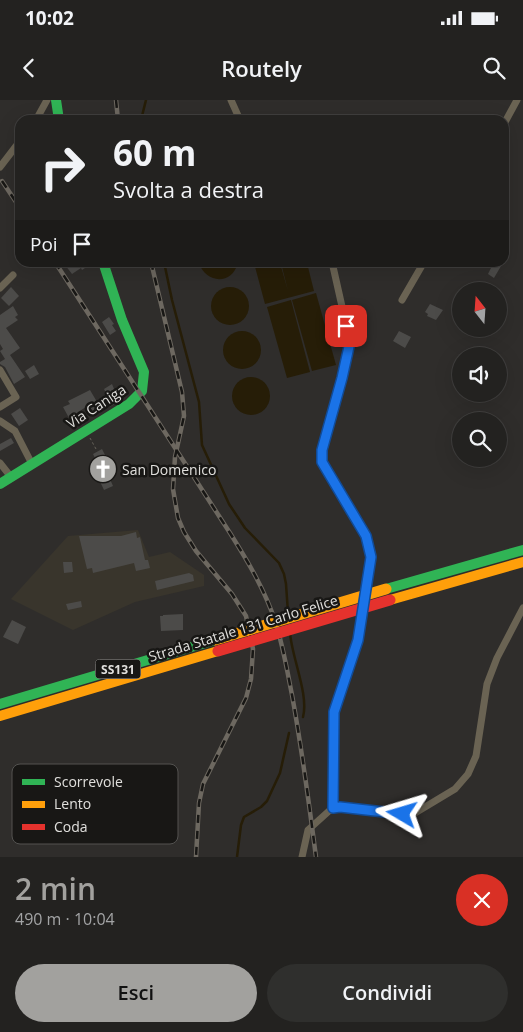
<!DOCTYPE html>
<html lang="it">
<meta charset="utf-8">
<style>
:root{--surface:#232220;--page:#2f2f2d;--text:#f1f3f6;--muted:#a3a4a5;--line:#403f3e;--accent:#a2a19e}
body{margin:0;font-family:"Open Sans",sans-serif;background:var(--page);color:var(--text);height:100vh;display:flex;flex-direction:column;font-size:19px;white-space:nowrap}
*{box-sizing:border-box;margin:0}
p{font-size:16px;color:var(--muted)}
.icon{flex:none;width:28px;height:28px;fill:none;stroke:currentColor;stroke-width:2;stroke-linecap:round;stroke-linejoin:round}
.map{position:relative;height:757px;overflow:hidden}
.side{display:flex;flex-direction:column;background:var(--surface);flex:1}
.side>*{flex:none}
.guide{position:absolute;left:15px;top:15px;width:494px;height:152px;border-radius:15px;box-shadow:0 5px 20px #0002,0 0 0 1px var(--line);background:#232220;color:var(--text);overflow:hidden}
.needle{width:32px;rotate:343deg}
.tools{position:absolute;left:452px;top:182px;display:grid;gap:10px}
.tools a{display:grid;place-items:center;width:55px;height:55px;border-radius:50%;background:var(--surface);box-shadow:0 5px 20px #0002,0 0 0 1px var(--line);font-size:25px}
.pin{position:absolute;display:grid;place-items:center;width:42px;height:42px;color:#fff;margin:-21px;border-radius:10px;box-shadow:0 2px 8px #0006}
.me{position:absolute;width:55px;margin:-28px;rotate:277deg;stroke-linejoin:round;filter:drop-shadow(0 0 4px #0008)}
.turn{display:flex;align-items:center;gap:18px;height:105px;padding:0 15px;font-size:22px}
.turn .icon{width:65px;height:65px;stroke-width:2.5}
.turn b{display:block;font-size:35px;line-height:42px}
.then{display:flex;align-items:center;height:48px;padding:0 15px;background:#0003;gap:10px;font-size:19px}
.round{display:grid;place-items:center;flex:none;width:52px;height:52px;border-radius:26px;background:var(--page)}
.summary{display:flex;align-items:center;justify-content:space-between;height:85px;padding:0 15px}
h1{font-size:30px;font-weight:600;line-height:38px;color:var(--accent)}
.action{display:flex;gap:10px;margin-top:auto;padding:10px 15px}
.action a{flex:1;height:58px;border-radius:30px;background:var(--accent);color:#111;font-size:20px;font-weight:600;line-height:58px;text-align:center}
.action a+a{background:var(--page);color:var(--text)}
.status{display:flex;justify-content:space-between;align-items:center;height:35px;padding:0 25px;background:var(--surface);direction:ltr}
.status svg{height:14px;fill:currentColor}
header{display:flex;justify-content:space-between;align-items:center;height:65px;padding:0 15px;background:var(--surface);font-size:22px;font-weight:600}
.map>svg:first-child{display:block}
</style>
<div class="status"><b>10:02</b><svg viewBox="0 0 49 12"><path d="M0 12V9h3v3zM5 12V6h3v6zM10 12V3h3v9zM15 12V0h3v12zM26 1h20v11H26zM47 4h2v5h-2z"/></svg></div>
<header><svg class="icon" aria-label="back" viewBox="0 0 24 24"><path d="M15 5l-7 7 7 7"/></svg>Routely<svg class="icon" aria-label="search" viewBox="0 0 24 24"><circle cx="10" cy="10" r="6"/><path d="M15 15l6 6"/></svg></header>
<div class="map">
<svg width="523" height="757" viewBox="0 0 523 757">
<rect width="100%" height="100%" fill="#2f2d2b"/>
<!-- built -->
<path fill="#39352c" d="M 138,430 L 149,457 L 170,452 L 204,475 L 204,486 L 135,502 L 73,530 L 11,499 L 68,436 Z"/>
<!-- water -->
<g fill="#261d07">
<path d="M 199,163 L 199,162 L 238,163 C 232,185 206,184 199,163 Z"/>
<path d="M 254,163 L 280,163 L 288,191 L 281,163 L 307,163 L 314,191 L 265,204 Z"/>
<circle cx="230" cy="206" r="19"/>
<path d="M 316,193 L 336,265 L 312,271 L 292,200 Z"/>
<path d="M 291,200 L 310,272 L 287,278 L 267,207 Z"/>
<circle cx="242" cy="250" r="19"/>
<circle cx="251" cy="296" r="19"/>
</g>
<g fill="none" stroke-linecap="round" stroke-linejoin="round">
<!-- stream -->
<g stroke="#261d07" stroke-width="2.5">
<path d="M 141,20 L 146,0"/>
<path d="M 164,162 L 172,200 L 199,302 L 202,345 L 229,404 L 245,428 L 279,463 L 284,474 L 286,484 L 288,513"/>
<path d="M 290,533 C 292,558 309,595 303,617"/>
<path d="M 237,757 L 241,725 L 244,717 L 261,707 L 267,701 L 280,673 L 289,633"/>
</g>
</g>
<!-- building -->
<g fill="#4c4b49">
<path d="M 68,162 L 94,162 L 82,170 L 81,168 L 72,174 L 65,165 Z"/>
<path d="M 494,162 L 501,166 L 494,178 L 488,174 Z"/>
<path d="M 11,187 L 19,196 L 9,206 L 1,198 Z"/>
<path d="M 430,204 L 443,210 L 436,220 L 427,216 L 428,214 L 425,212 Z"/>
<path d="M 13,206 L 18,215 L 15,217 L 18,220 L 6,228 L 20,248 L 10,255 L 25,277 L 14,284 L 5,267 L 0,264 L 0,262 L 5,259 L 0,251 L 3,249 L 0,244 L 0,215 Z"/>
<path d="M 109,217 L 114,224 L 112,225 L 116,231 L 110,235 L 102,222 Z"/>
<path d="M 399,231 L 411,237 L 405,248 L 393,241 Z"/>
<path d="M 34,265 L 39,274 L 30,279 L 25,271 Z"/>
<path d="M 112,284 L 119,301 L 110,307 L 106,301 L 109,299 L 104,289 Z"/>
<path d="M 90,290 L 100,307 L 93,312 L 89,305 L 69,318 L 63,307 L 70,304 L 68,301 Z"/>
<path d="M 20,308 L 28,320 L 19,326 L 11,314 Z"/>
<path d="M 11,338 L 14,343 L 0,351 L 0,344 Z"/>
<path d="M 102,349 L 111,367 L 106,370 L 113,386 L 104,390 L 95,371 L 100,368 L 93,354 Z"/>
<path d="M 136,432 L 137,438 L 140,437 L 145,460 L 148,460 L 150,468 L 136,471 L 134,463 L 93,473 L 92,468 L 87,469 L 79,436 L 121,436 Z"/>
<path d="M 63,462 L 72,462 L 73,472 L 64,473 Z"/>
<path d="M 189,473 L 193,475 L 194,481 L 157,490 L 155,481 Z"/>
<path d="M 81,501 L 82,507 L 68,510 L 66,504 Z"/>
<path d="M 183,514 L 183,530 L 161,531 L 160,516 L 163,516 L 163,515 Z"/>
<path d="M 12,520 L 26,527 L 18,544 L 3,537 Z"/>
</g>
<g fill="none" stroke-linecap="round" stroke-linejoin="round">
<!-- path -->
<path stroke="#67635b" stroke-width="1" stroke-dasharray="2.5 2.5" stroke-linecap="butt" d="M 90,338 L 96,349"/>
<!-- street -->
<g stroke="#6a6353" stroke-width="7">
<path d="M 231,0 L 240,20"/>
<path d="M 36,20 L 47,0"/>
<path d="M 504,24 L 517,0"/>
<path d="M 0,67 L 20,41"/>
<path d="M 332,162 L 350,242 L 342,278 L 322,350 L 322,362 L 366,436 L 371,457 L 358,540 L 334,612 L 333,708"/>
<path d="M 0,188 L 13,175"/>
<path d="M 402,200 L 424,162"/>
<path d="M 0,270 L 16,297 L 0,307"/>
<path d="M 0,321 L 15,331 L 32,364"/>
<path d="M 0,363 L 11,377"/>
<path d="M 302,757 L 308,730 L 329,711 L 340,707 L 403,714 L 415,713 L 455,689 L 468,674 L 476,656 L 487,584 L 497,558 L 523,508"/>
</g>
<!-- fast -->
<g stroke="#30b455" stroke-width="10">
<path d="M 56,0 L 59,20"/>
<path d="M 0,384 L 129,304 L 142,291 L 144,272 L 122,220 L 103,162"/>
<path d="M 386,489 L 523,450"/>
<path d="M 0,604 L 215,540"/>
</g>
<!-- slow -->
<g stroke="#ff9f0a" stroke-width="10">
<path d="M 390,500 L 523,462"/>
<path d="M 0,616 L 218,551"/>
</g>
<!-- rail casing -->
<g stroke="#6d6860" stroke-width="4.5">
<g id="rail">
<path d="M 116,0 L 118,20"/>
<path d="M 2,81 L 20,108"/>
<path d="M 55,162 L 230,433 C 247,460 265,490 275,521 C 283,545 287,570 292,595 C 302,649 309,703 316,757"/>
<path d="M 151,162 L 182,292 L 184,316 L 175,357 L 173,389 L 178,418 L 184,432 L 196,451 L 232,494 L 246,516 L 253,549 L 251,579 L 246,598 L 203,684 L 199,703 L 196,757"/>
</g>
</g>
<!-- rail -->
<use href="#rail" stroke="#181715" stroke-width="2.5" stroke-dasharray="8" stroke-linecap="butt"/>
<!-- slow-bridge -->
<path stroke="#ff9f0a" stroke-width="11" d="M 215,540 L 386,489"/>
<!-- jam-bridge -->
<path stroke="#e5322d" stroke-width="11" d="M 218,551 L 390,500"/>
</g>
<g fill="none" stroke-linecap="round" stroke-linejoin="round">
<!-- route casing -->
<g stroke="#114b97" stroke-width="12">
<path id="route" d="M 346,226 L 350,242 L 342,278 L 322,350 L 322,362 L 366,436 L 371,457 L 358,540 L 334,612 L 333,708 L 340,707 L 402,714"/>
</g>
<!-- route -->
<use href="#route" stroke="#1a73e8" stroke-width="9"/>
</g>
<!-- icons -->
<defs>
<g id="church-disc" transform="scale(1.4375)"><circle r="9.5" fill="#a2a19e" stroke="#181715"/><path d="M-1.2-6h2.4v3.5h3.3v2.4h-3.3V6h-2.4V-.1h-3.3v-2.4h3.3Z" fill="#fff"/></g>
</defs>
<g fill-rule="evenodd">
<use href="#church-disc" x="103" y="369"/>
</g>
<g text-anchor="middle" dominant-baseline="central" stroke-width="5" stroke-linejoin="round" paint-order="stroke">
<!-- shield labels -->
<rect fill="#181715" stroke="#a4a3a0" stroke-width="1" x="95.5" y="559.5" width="45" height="19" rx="4"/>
<g font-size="12" font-weight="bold" fill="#e0dfdc">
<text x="118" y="569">SS131</text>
</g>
<!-- street labels -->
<g font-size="14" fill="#e0dfdc" stroke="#181715">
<text transform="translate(96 306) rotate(-33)">Via Caniga</text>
<text transform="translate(243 528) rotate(-17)">Strada Statale 131 Carlo Felice</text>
</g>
<!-- poi labels -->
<g font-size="14" fill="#e0dfdc" stroke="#181715" text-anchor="start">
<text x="122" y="369">San Domenico</text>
</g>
</g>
<!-- legend -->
<rect x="12" y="664" width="166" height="80" rx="8" fill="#181715" stroke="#545351" stroke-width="1"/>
<rect x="22" y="679" width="23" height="6" fill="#30b455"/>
<rect x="22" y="701" width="23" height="7" fill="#ff9f0a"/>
<rect x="22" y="724" width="23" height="6" fill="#e5322d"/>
<g font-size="14" fill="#e0dfdc">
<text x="54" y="687">Scorrevole</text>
<text x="54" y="709">Lento</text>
<text x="54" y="732">Coda</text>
</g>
</svg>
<div class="tools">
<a><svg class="needle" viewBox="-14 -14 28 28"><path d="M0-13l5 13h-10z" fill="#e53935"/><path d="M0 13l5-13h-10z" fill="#a3a4a5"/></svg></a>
<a><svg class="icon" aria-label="sound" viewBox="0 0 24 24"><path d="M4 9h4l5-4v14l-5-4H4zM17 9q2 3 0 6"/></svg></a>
<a><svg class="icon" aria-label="search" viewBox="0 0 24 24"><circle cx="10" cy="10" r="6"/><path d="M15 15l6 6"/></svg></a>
</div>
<div class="pin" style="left:346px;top:226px;background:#d93025"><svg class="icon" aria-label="arrive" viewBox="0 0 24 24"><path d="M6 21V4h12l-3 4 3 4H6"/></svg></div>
<svg class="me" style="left:402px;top:714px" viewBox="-20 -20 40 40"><path d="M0-17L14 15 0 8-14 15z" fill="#1a73e8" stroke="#fff" stroke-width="4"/></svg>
<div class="guide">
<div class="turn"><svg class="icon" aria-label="right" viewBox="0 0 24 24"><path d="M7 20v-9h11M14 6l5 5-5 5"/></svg><div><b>60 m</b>Svolta a destra</div></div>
<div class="then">Poi<svg class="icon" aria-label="arrive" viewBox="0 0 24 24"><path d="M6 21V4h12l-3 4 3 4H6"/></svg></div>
</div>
</div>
<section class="side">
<div class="summary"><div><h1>2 min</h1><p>490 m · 10:04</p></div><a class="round" style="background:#d93025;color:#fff"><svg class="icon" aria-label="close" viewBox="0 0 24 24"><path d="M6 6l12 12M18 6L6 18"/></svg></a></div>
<div class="action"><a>Esci</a><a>Condividi</a></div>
</section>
